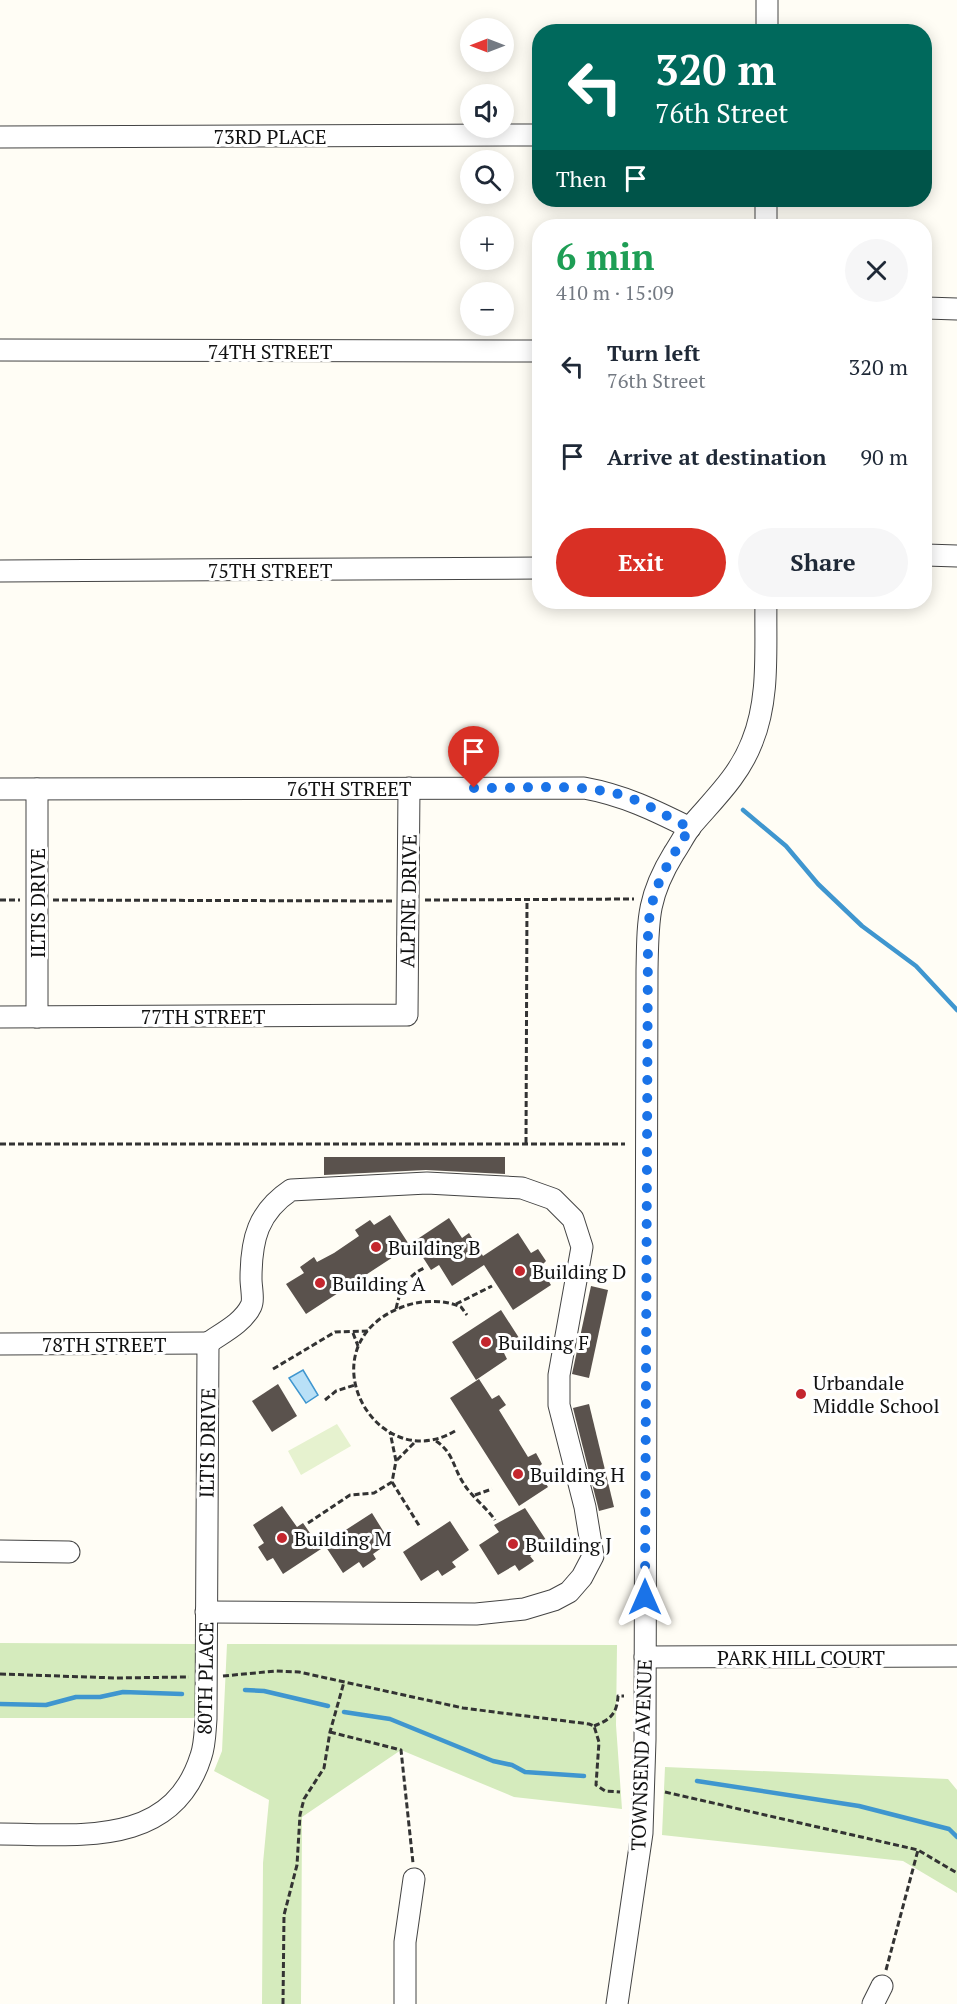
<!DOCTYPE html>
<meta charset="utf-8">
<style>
:root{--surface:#fff;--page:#f6f6f7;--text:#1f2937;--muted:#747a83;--accent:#d93025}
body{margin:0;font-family:"PT Serif",serif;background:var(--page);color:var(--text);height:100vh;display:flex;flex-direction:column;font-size:22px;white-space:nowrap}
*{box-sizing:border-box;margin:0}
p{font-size:20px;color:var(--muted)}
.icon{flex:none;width:33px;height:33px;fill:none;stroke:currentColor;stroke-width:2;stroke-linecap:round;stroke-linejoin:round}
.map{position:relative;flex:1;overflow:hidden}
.sheet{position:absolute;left:532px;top:219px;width:400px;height:390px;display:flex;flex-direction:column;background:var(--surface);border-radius:24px;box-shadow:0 3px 15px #0003}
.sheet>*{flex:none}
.top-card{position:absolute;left:532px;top:24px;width:400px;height:183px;border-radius:24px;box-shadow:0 3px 15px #0003;background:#00695c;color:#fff;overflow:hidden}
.needle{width:39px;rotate:270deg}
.buttons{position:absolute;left:460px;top:18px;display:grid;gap:12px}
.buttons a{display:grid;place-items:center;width:54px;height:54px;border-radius:50%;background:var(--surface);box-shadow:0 3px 15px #0003;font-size:30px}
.pin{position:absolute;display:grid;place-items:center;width:51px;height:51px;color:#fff;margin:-62px -26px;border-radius:50% 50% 50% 0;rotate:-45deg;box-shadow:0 0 6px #0007}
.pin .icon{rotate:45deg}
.me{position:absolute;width:66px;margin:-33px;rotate:0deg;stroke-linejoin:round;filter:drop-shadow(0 0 4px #0008)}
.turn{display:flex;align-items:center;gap:21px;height:126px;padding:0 24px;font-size:27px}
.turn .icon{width:78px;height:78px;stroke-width:2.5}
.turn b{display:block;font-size:42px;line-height:51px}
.then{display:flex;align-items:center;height:57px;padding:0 24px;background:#0003;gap:12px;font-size:22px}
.round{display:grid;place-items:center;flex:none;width:63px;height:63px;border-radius:32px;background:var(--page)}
.overview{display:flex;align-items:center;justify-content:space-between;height:102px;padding:0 24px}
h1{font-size:36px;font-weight:700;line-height:45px;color:#1e9e55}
.primary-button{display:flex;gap:12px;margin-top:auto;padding:12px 24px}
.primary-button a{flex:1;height:69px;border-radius:36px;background:var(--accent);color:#fff;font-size:24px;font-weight:700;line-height:69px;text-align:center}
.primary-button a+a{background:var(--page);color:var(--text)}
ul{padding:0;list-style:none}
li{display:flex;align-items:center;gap:18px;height:90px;padding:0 24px}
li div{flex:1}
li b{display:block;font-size:22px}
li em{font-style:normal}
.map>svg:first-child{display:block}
</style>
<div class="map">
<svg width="957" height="2004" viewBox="0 0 957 2004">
<rect width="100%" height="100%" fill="#fffdf5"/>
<!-- green -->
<g fill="#d5ebbd">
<path d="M 0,1643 L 196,1644 L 195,1718 L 0,1718 Z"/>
<path d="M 227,1644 L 617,1645 L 616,1725 L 622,1809 L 514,1797 L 401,1750 L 302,1817 L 301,2004 L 262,2004 L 263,1863 L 269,1800 L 214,1771 L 222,1751 Z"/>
<path d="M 665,1767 L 948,1779 L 957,1790 L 957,1893 L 903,1861 L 662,1835 Z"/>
</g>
<!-- pitch -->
<path fill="#e6f2cf" d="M 337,1424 L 351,1446 L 301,1475 L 288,1451 Z"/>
<!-- water -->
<path fill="#b9e0f7" stroke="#3f96cf" stroke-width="1.5" d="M 303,1370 L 318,1395 L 306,1403 L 289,1378 Z"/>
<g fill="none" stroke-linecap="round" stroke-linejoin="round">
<!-- stream -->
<g stroke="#3f96cf" stroke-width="4.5">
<path d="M 743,810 L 786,846 L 818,884 L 862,926 L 916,966 L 957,1010"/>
<path d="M 245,1690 L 264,1691 L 328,1706"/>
<path d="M 0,1704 L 46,1705 L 76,1697 L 100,1697 L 123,1692 L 182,1694"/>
<path d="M 344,1712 L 390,1719 L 493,1761 L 512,1765 L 525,1772 L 584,1776"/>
<path d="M 697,1781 L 859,1806 L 949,1829 L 957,1837"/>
</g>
</g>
<!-- building -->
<g fill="#5a524d">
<path d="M 324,1157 L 505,1157 L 505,1174 L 426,1170 L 324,1175 Z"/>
<path d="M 390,1215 L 410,1246 L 306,1314 L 286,1284 L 304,1273 L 300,1267 L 314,1257 L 317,1262 L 334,1253 L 359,1236 L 355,1230 L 370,1220 L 374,1225 Z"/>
<path d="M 449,1218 L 462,1238 L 469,1233 L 483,1256 L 518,1233 L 531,1253 L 538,1249 L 546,1261 L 540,1267 L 551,1285 L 513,1310 L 484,1265 L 452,1286 L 439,1265 L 431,1270 L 413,1242 Z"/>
<path d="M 591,1286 L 608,1290 L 589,1378 L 572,1374 Z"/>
<path d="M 501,1310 L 521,1341 L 504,1353 L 507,1359 L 476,1380 L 452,1342 Z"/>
<path d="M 479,1379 L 492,1399 L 499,1395 L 506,1405 L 499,1410 L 528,1457 L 536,1453 L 542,1464 L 536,1469 L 548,1487 L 519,1506 L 450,1398 Z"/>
<path d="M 278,1384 L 297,1416 L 272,1432 L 252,1401 Z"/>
<path d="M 589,1404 L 614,1507 L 599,1511 L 573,1408 Z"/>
<path d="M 282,1506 L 297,1527 L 303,1523 L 321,1549 L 283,1574 L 273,1558 L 267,1561 L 258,1547 L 264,1543 L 253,1525 Z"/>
<path d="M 525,1508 L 548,1543 L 530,1556 L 534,1561 L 519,1571 L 515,1565 L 498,1575 L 479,1545 L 499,1532 L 494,1525 Z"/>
<path d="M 372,1513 L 390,1542 L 373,1554 L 376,1559 L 363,1568 L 359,1562 L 343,1573 L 324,1544 Z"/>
<path d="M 450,1521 L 469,1550 L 452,1562 L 456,1567 L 442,1576 L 438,1570 L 421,1581 L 403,1552 Z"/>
</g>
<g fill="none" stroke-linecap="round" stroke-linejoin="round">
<!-- minor casing -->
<g stroke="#444" stroke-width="23">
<g id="minor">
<path d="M 767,32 L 767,0"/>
<path d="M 0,137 L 540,135"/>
<path d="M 766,226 L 766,200"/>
<path d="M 926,308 L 957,309"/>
<path d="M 0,350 L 540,351"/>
<path d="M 926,555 L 957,556"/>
<path d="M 0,571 L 540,568"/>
<path d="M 0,789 L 584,788 C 623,795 654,810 690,828"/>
<path d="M 37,789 L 37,1017"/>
<path d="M 0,1017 L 407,1015 L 409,788"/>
<path d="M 0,1344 L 208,1343"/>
<path d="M 0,1551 L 69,1552"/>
<path d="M 206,1612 L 476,1614 L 524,1609 L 554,1600 L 569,1592 L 582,1577 L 593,1556 L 585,1507 L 559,1405 L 559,1375 L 582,1247 L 573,1219 L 553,1199 L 522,1188 L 427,1183 L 291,1190 C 258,1212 251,1239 251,1279 C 251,1286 254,1300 251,1306 C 243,1323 222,1333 208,1343"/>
<path d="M 645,1657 L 957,1656"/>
<path d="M 0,1834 C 77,1834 172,1849 201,1756 C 205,1745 205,1731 206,1719 L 208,1343"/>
<path d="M 405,2004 L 405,1942 L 414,1879"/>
<path d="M 617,2004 L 642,1833 L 645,1740 L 647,971 C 648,920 647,897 674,853 C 680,844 685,834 691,826 C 714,799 739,776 752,742 C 770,698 765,648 766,602"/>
<path d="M 873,2004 L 882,1986"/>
</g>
</g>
<!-- path -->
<g stroke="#333" stroke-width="3" stroke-dasharray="6 3" stroke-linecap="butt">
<path d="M 0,900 L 20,900"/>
<path d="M 53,900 L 392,901"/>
<path d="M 425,900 L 634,899"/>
<path d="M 526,1143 L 527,900"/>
<path d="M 0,1144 L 625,1144"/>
<path d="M 456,1304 L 492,1286"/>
<path d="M 396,1309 C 400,1290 406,1277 424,1268"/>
<path d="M 353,1333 L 358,1346"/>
<path d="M 273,1369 L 335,1332 L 368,1331"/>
<path d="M 325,1400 L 336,1391 L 355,1385"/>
<path d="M 455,1431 C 376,1478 302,1346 402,1307 C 420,1300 444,1299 461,1307 L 467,1315"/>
<path d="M 436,1441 C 454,1453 453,1468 464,1484 C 471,1496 486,1507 495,1520"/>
<path d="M 397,1460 L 415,1442"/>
<path d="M 392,1482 L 420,1527"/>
<path d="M 475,1495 L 492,1489"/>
<path d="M 308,1523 L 350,1495 L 374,1493 L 392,1482 L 396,1461 L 390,1432"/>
<path d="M 0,1674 L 116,1678 L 189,1677"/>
<path d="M 223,1676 L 276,1671 L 299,1672 L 463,1708 L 589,1724 L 594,1726 L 599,1742 L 596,1785 L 605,1791 L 620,1792"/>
<path d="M 594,1726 C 610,1720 617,1714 618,1696 L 624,1696"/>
<path d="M 330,1732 L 401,1750 L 413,1863"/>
<path d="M 665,1792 L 918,1850 L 957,1873"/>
<path d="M 886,1970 L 918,1850"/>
<path d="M 283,2004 L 284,1915 L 297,1865 L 300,1815 L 304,1799 L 324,1768 L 330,1732 L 344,1682"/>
</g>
<!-- minor -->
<use href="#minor" stroke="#fff" stroke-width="21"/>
</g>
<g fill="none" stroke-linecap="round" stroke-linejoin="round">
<!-- route -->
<path stroke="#1a73e8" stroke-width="10" stroke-dasharray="0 18" d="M 474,788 C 520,789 569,783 614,793 C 641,799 665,816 690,828 C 667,865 651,887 648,931 L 645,1597"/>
</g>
<!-- markers -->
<g fill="#c4262e" stroke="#fff" stroke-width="2">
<circle cx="376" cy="1247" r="6"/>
<circle cx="520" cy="1271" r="6"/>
<circle cx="320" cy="1283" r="6"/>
<circle cx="486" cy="1342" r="6"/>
<circle cx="801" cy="1394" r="6"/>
<circle cx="518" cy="1474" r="6"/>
<circle cx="282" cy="1538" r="6"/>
<circle cx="513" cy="1544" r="6"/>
</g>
<g text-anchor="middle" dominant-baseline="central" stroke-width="6" stroke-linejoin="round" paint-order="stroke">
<!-- street labels -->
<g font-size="20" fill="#111" stroke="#fff">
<text x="270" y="136">73RD PLACE</text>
<text x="270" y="351">74TH STREET</text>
<text x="270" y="570">75TH STREET</text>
<text x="349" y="788">76TH STREET</text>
<text transform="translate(408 901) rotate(-89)">ALPINE DRIVE</text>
<text transform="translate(37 903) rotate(-90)">ILTIS DRIVE</text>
<text x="203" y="1016">77TH STREET</text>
<text x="104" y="1344">78TH STREET</text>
<text transform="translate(207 1443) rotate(-89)">ILTIS DRIVE</text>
<text x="801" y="1657">PARK HILL COURT</text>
<text transform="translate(205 1678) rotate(-89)">80TH PLACE</text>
<text transform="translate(641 1755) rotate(-88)">TOWNSEND AVENUE</text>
</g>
<!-- poi labels -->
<g font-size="20" fill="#111" stroke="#fff" text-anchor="start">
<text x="388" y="1247">Building B</text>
<text x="532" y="1271">Building D</text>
<text x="332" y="1283">Building A</text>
<text x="498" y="1342">Building F</text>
<text x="813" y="1382">Urbandale<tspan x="813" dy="23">Middle School</tspan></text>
<text x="530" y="1474">Building H</text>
<text x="294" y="1538">Building M</text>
<text x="525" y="1544">Building J</text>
</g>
</g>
</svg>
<div class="buttons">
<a><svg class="needle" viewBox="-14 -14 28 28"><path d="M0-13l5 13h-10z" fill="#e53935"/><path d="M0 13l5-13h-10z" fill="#747a83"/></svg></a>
<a><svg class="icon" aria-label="sound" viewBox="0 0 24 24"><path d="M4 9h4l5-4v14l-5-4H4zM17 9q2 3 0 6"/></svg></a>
<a><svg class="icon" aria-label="search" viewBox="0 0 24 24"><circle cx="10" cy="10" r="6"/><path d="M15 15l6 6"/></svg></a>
<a>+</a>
<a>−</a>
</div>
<div class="pin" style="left:474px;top:788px;background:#d93025"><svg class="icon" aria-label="arrive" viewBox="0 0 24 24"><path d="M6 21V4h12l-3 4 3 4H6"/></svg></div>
<svg class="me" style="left:645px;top:1597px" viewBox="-20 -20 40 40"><path d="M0-17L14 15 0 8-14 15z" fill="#1a73e8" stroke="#fff" stroke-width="4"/></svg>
<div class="top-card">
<div class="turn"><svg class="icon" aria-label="left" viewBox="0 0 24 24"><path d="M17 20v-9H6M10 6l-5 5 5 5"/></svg><div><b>320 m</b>76th Street</div></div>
<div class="then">Then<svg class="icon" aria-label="arrive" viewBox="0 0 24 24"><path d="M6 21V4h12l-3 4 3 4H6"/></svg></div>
</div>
<section class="sheet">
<div class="overview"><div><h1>6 min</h1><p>410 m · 15:09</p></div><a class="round"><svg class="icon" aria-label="close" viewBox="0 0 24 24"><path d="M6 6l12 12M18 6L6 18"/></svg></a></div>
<ul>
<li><svg class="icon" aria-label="left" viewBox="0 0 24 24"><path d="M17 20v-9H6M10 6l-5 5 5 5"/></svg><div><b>Turn left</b><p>76th Street</p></div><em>320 m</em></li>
<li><svg class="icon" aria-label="arrive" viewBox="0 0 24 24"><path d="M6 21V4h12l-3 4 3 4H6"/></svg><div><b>Arrive at destination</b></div><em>90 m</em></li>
</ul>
<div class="primary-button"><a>Exit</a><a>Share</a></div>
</section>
</div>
